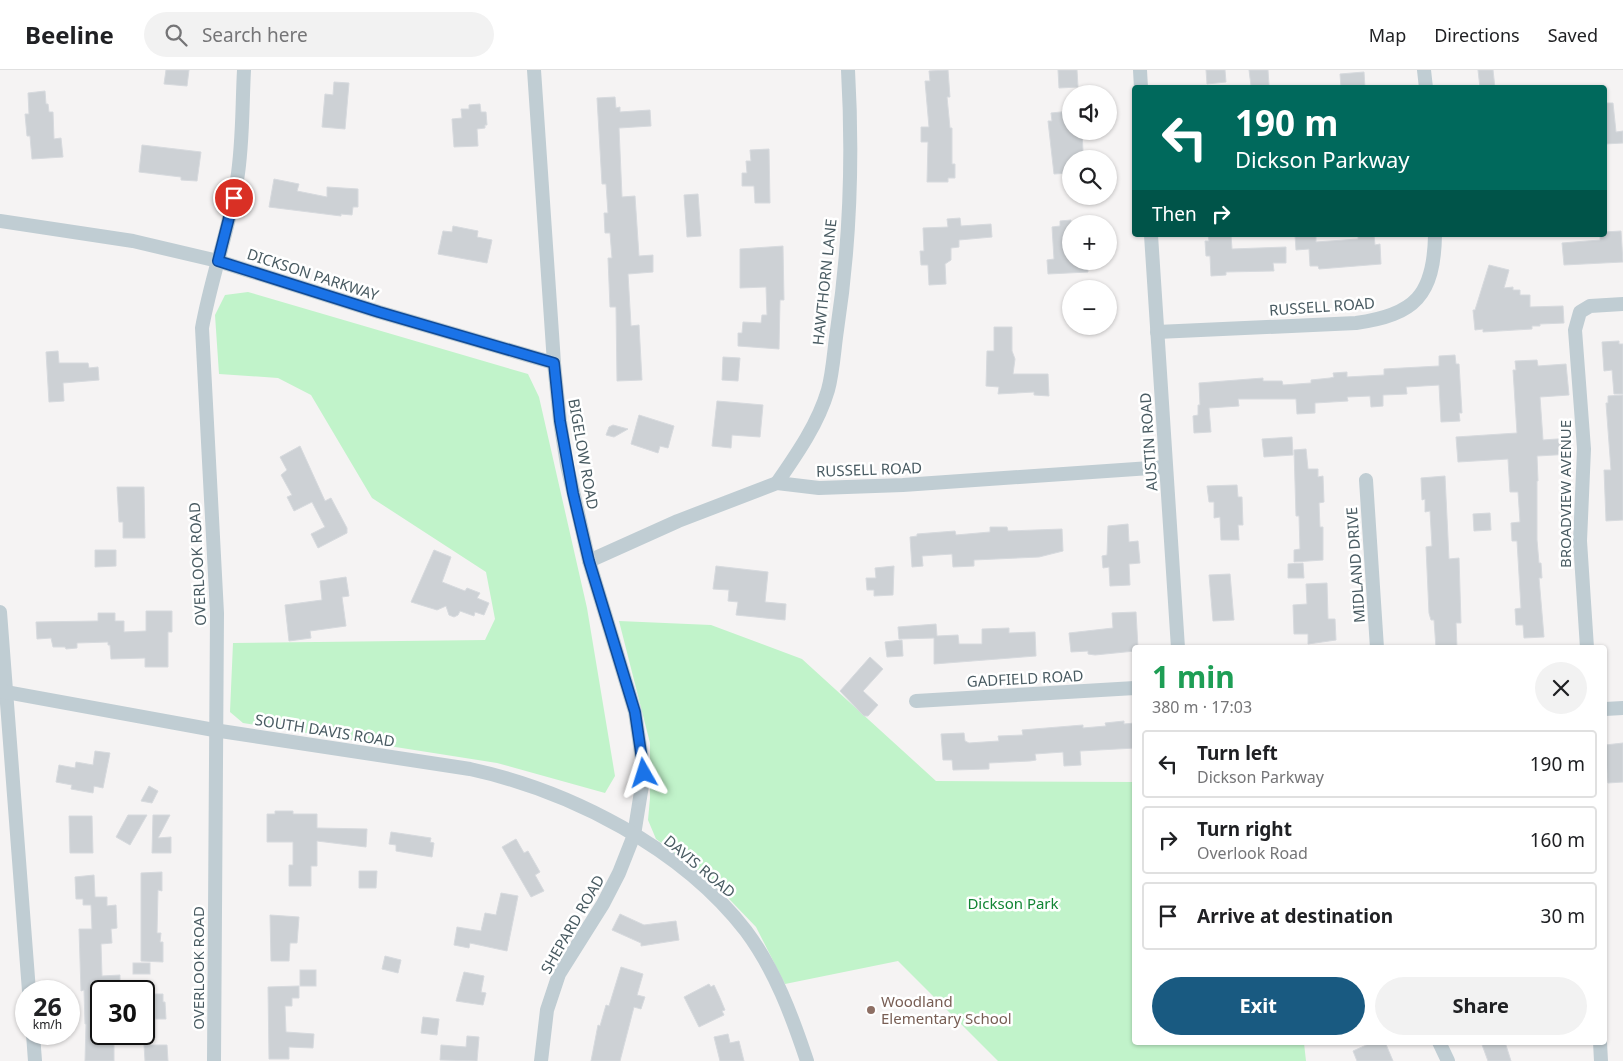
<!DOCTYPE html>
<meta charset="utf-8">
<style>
:root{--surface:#fff;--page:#f2f2f2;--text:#202124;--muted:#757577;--line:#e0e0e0;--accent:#195a81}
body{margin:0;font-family:"Noto Sans",sans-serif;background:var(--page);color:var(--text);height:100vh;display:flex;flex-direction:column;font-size:19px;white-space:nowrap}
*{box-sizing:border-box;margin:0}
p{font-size:16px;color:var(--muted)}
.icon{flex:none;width:28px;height:28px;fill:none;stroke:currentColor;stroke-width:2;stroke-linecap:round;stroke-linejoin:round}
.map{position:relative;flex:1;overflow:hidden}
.sheet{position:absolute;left:1132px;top:575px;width:475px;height:400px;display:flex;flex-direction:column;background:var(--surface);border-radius:5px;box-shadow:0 1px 4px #0004}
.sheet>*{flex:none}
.guide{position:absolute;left:1132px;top:15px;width:475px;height:152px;border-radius:5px;box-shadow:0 1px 4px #0004;background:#00695c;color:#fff;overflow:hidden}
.buttons{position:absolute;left:1062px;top:15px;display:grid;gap:10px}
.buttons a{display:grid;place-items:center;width:55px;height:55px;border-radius:50%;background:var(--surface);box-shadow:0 1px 4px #0004;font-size:25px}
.speed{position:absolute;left:15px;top:910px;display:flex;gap:10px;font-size:25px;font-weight:700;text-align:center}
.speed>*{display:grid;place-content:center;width:65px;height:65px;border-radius:50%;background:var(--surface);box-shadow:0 1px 4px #0004;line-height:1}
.speed small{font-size:12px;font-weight:400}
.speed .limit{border:2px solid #111;border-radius:8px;background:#fff;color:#111}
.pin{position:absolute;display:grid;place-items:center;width:42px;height:42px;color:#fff;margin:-21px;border:2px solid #fff;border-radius:50%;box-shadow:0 1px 5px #0007}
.me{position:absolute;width:55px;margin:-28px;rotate:354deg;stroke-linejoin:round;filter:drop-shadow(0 0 4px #0008)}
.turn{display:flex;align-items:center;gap:18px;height:105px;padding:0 20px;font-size:22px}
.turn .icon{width:65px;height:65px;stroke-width:2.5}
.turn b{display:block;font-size:35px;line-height:42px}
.then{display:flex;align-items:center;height:48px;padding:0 20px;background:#0003;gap:10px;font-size:19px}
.round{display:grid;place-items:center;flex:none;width:52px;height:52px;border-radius:26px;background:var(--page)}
.head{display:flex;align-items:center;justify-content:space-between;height:85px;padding:0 20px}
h1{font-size:30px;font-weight:700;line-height:38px;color:#1e9e55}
.button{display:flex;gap:10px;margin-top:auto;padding:10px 20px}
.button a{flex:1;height:58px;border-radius:30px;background:var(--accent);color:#fff;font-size:20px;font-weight:700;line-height:58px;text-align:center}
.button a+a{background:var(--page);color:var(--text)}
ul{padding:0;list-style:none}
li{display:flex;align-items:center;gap:15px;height:68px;margin:0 10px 8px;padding:0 10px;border:2px solid var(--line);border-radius:5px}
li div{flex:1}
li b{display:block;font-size:19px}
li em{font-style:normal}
header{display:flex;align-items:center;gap:30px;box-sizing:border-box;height:70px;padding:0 25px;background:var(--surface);border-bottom:1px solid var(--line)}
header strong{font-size:24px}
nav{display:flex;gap:28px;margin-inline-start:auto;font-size:18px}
.search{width:350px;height:45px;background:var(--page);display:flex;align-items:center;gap:12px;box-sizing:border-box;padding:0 18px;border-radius:28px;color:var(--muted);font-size:19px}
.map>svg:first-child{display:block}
</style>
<header>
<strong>Beeline</strong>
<div class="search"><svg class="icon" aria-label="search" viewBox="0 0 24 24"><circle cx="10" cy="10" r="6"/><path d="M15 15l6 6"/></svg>Search here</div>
<nav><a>Map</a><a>Directions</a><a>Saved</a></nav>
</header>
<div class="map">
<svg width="1623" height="991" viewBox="0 0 1623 991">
<rect width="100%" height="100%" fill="#f5f3f3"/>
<!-- green -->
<g fill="#c1f3ca">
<path d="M 248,222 L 528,304 L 539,327 L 587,538 L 615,706 L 605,723 L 497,693 L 243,653 L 230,642 L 233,573 L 485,570 L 495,549 L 486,502 L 372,428 L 311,325 L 278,308 L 219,304 L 215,245 L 225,225 Z"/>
<path d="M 619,551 L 711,555 L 802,589 L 936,711 L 1135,712 L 1135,972 L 1304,973 L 1306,991 L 998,991 L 898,891 L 785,914 L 756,857 L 710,809 L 656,769 L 648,750 L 650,728 L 650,673 Z"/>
</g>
<!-- building -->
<g fill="#cdd1d5" stroke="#d7dade">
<path d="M 166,0 L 189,0 L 187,16 L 164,14 Z"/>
<path d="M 948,0 L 950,27 L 947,27 L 950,58 L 952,58 L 952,94 L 955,94 L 955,108 L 948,108 L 948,112 L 927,112 L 928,72 L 921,72 L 921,57 L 929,57 L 925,11 L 930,11 L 929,1 Z"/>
<path d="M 1058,0 L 1077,0 L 1078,17 L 1059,18 Z"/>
<path d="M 1206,0 L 1225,0 L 1226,12 L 1207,14 Z"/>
<path d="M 1249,0 L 1268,0 L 1269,15 L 1251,16 Z"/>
<path d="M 1478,0 L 1493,0 L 1495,18 L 1480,18 Z"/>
<path d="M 1364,2 L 1365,18 L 1341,18 L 1340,4 Z"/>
<path d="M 334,12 L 349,13 L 345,59 L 322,57 L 325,24 L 333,25 Z"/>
<path d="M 45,21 L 46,34 L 48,34 L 49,42 L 53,42 L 54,69 L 61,68 L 63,87 L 32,89 L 30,66 L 27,66 L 25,44 L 29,44 L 28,23 Z"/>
<path d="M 615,27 L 616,38 L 620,37 L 620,42 L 650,40 L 651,56 L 619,58 L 622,127 L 635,126 L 639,186 L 653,185 L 653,202 L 628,204 L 631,256 L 639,255 L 642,310 L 617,311 L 616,237 L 610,237 L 608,188 L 612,188 L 610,163 L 605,163 L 604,143 L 608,143 L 606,114 L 602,114 L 597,28 Z"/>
<path d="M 1605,33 L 1613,33 L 1616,62 L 1623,61 L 1623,73 L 1605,74 Z"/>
<path d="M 480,34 L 481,42 L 486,42 L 487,55 L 485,55 L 485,58 L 477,59 L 478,76 L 454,77 L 452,49 L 462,48 L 461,39 L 469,39 L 469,35 Z"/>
<path d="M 1071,41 L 1071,61 L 1082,61 L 1083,82 L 1079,82 L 1079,87 L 1076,89 L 1071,89 L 1071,103 L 1054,104 L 1048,51 L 1052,51 L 1051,43 Z"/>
<path d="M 142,75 L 201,82 L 197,111 L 181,110 L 181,107 L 139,102 Z"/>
<path d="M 769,79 L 770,133 L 755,133 L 754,116 L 742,116 L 742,103 L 747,103 L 746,91 L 751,91 L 750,80 Z"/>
<path d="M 274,109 L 299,114 L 297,121 L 327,127 L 327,117 L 358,119 L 358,137 L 353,137 L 352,145 L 341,144 L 341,146 L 269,137 Z"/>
<path d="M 698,124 L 701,166 L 687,167 L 684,125 Z"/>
<path d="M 960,148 L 961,156 L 991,154 L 992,167 L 959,170 L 959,177 L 951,178 L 951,190 L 945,194 L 946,214 L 929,215 L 928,195 L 921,195 L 920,181 L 924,181 L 923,158 L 948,157 L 947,149 Z"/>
<path d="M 1071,150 L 1071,191 L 1087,191 L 1088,202 L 1048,204 L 1047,190 L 1054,189 L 1052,157 L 1060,156 L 1060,151 Z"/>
<path d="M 453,156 L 478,161 L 477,167 L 492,170 L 487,193 L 438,184 L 443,161 L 452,162 Z"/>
<path d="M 1621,161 L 1623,192 L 1564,195 L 1562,173 L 1600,170 L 1600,165 L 1605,165 L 1605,162 Z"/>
<path d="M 1208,165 L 1231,165 L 1232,179 L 1286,177 L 1286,193 L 1273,193 L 1274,201 L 1226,202 L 1226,205 L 1211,206 L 1210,186 L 1206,186 L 1205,171 L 1209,171 Z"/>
<path d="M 1295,165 L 1316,165 L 1316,172 L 1358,169 L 1358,165 L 1374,165 L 1375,175 L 1380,174 L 1381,194 L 1319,199 L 1318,196 L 1310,196 L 1309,179 L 1296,180 Z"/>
<path d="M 783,176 L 784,230 L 780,230 L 779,279 L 738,276 L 738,263 L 742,263 L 743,252 L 761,253 L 762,245 L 767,245 L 766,217 L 740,218 L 740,179 Z"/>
<path d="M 1489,195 L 1509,200 L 1504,218 L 1513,217 L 1513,220 L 1520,220 L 1520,225 L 1530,225 L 1530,237 L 1563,236 L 1564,253 L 1540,254 L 1540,256 L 1532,256 L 1532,259 L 1483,262 L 1483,259 L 1475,260 L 1473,240 L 1475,240 Z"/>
<path d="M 994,257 L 1012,257 L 1012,281 L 1015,289 L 1013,304 L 1048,304 L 1049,326 L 1034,325 L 1034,322 L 998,324 L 999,317 L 986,316 L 987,281 L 994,281 Z"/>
<path d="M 1619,271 L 1619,274 L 1623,274 L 1623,324 L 1614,324 L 1612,300 L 1604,301 L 1602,272 Z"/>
<path d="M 58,281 L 59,293 L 88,293 L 89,298 L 98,297 L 99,310 L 63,313 L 64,331 L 49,332 L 46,282 Z"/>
<path d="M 1455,285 L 1456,294 L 1459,294 L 1462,343 L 1459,343 L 1460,351 L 1441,352 L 1439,315 L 1406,317 L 1407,324 L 1383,325 L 1383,336 L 1371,337 L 1370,326 L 1347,327 L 1348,331 L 1315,333 L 1315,343 L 1297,344 L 1296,329 L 1238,329 L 1239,336 L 1209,338 L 1211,362 L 1194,363 L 1193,346 L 1198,345 L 1198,335 L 1200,335 L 1199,313 L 1263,308 L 1263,311 L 1282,311 L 1283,315 L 1311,313 L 1311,310 L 1330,308 L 1334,307 L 1333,303 L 1347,302 L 1347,307 L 1384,305 L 1384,299 L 1439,296 L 1439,286 Z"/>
<path d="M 723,287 L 740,288 L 738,311 L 722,310 Z"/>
<path d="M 1537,290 L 1538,296 L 1566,294 L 1569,325 L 1540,327 L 1543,370 L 1571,368 L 1572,384 L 1537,386 L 1538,411 L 1537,411 L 1537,470 L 1539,493 L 1541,493 L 1542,508 L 1539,508 L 1544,567 L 1524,568 L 1523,555 L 1516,555 L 1515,539 L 1521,538 L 1517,471 L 1512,471 L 1511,453 L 1520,452 L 1518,422 L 1510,422 L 1508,389 L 1458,392 L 1456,367 L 1517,363 L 1513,300 L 1516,300 L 1515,291 Z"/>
<path d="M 1623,325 L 1623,450 L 1606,451 L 1604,400 L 1611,400 L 1606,333 L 1608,333 L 1608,326 Z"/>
<path d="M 717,331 L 763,335 L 760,367 L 732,365 L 731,378 L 712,376 Z"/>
<path d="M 639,345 L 674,356 L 668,378 L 660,376 L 658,383 L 631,374 Z"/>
<path d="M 613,355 L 628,359 L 614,367 L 606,365 L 609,357 Z"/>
<path d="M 1292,367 L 1293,385 L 1264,387 L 1262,369 Z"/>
<path d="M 300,376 L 325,431 L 331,428 L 347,458 L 347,463 L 318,478 L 311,464 L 325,457 L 312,432 L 294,441 L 287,427 L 292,425 L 281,405 L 287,400 L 280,387 Z"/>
<path d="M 1306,379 L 1308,399 L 1318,399 L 1318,407 L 1323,406 L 1324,432 L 1319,433 L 1320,457 L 1323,457 L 1323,490 L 1294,492 L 1294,480 L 1300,479 L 1299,446 L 1296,446 L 1294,380 Z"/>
<path d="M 1445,406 L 1449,489 L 1459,488 L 1461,553 L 1456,553 L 1457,578 L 1436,578 L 1434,550 L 1431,550 L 1429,543 L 1426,477 L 1432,476 L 1430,441 L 1425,442 L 1425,429 L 1422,430 L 1421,408 Z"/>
<path d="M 1237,415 L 1238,427 L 1242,427 L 1243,455 L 1238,455 L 1239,470 L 1221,470 L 1220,447 L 1214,448 L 1214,432 L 1209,432 L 1207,416 Z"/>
<path d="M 117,417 L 144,417 L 145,468 L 123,468 L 123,452 L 119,452 Z"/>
<path d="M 1490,443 L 1491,460 L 1474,461 L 1473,444 Z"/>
<path d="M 1128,454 L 1129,472 L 1138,471 L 1140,493 L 1129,494 L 1130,515 L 1110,516 L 1109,497 L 1103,498 L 1102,486 L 1107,485 L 1108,456 Z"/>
<path d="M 990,457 L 1007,457 L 1008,461 L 1062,459 L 1063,481 L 1039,487 L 974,490 L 974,496 L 953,497 L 952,484 L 922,486 L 923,496 L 912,497 L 910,467 L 917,466 L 917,464 L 955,461 L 956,465 L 990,462 Z"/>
<path d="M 95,480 L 116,480 L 116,496 L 95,497 Z"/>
<path d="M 434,480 L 451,487 L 442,512 L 465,521 L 467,518 L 480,523 L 477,528 L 489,533 L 484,545 L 475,542 L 474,546 L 460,541 L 458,545 L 454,547 L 449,545 L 446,536 L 437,540 L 411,532 Z"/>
<path d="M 1303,493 L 1304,508 L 1288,508 L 1288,494 Z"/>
<path d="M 716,496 L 768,502 L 765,532 L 786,534 L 785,550 L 736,545 L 738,532 L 728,531 L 729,520 L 713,519 Z"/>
<path d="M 894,496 L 893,525 L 874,526 L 874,520 L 867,520 L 866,508 L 876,508 L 875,498 Z"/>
<path d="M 1230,504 L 1234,550 L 1213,551 L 1209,505 Z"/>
<path d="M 346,507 L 349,526 L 342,527 L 346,556 L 310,561 L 311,568 L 289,571 L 285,535 L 322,530 L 320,511 Z"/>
<path d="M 1327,513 L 1328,549 L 1335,549 L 1336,570 L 1308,574 L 1308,564 L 1294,564 L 1293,535 L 1307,534 L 1306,514 Z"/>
<path d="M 146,541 L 172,541 L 172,562 L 168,562 L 168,597 L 145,597 L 145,588 L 111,589 L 110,575 L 108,575 L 108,572 L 77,573 L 77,578 L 66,579 L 65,577 L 53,577 L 51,568 L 37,569 L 36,552 L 98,551 L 98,543 L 115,543 L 115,551 L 124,551 L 124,562 L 146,561 Z"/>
<path d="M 1136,542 L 1138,578 L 1135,578 L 1135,581 L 1095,585 L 1088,584 L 1088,581 L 1071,582 L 1069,563 L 1113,558 L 1112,543 Z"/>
<path d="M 936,554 L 937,566 L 958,565 L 959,574 L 982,574 L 982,559 L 1009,558 L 1009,563 L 1035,562 L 1036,586 L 934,594 L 934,568 L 899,569 L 898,557 Z"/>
<path d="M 902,570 L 903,586 L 887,587 L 885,572 Z"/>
<path d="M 870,587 L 883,599 L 863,621 L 878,635 L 868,646 L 864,646 L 840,621 Z"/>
<path d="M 1124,651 L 1124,654 L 1135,653 L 1135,678 L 1080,681 L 1081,695 L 1064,696 L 1063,682 L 1035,684 L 1036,690 L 1030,691 L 989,693 L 989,699 L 953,700 L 952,690 L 943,690 L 941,664 L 964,663 L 965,671 L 969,673 L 999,671 L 998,666 L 1023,665 L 1022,660 L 1083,655 L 1083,658 L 1106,656 L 1105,653 Z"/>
<path d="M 1623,673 L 1623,712 L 1608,713 L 1605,675 Z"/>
<path d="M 95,681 L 110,683 L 103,718 L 94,716 L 93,723 L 71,719 L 72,715 L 56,712 L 59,695 L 75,698 L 76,692 L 93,695 Z"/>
<path d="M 149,716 L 158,721 L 152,733 L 141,731 Z"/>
<path d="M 275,741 L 293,741 L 293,744 L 317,744 L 317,758 L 367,759 L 366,777 L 317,771 L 317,796 L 311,796 L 311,816 L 289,816 L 289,795 L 293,795 L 293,772 L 267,772 L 267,744 L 275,744 Z"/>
<path d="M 128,745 L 147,745 L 130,775 L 116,767 Z"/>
<path d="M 153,745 L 170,745 L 158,768 L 171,767 L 171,783 L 152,783 Z"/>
<path d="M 69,746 L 92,746 L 93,783 L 70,783 Z"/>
<path d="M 391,762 L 431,768 L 430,772 L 434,773 L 432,787 L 396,781 L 396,775 L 389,774 Z"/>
<path d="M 516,769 L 524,783 L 528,781 L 540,802 L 535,805 L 544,821 L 531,827 L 502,777 Z"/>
<path d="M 359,801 L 377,801 L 376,818 L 359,818 Z"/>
<path d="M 162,802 L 162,821 L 158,820 L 157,863 L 161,863 L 160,872 L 163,872 L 163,892 L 141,891 L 141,803 Z"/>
<path d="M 94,805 L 95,827 L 107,827 L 107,836 L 116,835 L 117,858 L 111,859 L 112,873 L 101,874 L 102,906 L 120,905 L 120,920 L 101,921 L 101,964 L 114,964 L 114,991 L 85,991 L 86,954 L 85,954 L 84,920 L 81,921 L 79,859 L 92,859 L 91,835 L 83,835 L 83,829 L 76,829 L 75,807 Z"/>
<path d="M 501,823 L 518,826 L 507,881 L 470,873 L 469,878 L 454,875 L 457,857 L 481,861 L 485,843 L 496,845 Z"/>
<path d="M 620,844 L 644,855 L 676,851 L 679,870 L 641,876 L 641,873 L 612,860 Z"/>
<path d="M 270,845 L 299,847 L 297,873 L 290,873 L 289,891 L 271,891 Z"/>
<path d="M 385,886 L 401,890 L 398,903 L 382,899 Z"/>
<rect x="133" y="893" width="17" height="11"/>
<path d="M 621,897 L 643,904 L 637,925 L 645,927 L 641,939 L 634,937 L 620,991 L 591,991 L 598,955 L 600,956 L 606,935 L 609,936 Z"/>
<rect x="300" y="900" width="16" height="16"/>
<path d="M 464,902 L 484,906 L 481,922 L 486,923 L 483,935 L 456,931 Z"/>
<path d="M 709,914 L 711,917 L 714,915 L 720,928 L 725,940 L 722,941 L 724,945 L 699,957 L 684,927 Z"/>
<path d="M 299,916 L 299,928 L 292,928 L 292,936 L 285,936 L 286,962 L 314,964 L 313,978 L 289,977 L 289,989 L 269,989 L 268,917 Z"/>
<path d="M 144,924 L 163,924 L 163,932 L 165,932 L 166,949 L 155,949 L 155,968 L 144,968 Z"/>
<path d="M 423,947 L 439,949 L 437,965 L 421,963 Z"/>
<path d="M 728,964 L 730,973 L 739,971 L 744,991 L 720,991 L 714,967 Z"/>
<path d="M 467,966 L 479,967 L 477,991 L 440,990 L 441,975 L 466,977 Z"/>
<path d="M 1373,972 L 1385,972 L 1393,991 L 1357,991 L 1353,981 Z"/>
<path d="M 1481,972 L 1505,972 L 1511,991 L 1488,991 Z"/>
<path d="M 144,975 L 167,975 L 168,991 L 145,991 Z"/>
</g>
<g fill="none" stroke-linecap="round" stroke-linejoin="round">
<!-- minor -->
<g stroke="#c0cdd3" stroke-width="14">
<path d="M 534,0 L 554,293 L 560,351 L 567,395 L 589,491 L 635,642 L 644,703 L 634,765 L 619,803 L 603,834 L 559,904 L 547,940 L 541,991"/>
<path d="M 1140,0 L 1141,18"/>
<path d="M 1424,0 L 1426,18"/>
<path d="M 0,151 L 133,171 L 218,191 L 379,242 L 554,293"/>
<path d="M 1151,165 L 1178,578"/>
<path d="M 1157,262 L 1356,253 C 1415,245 1434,225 1435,165"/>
<path d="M 1366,410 L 1377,578"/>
<path d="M 777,413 C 797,384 818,354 828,320 C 833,302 834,280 837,260 C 850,175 853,87 848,0"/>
<path d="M 589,491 L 678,451 L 777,413 L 819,418 L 903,415 L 1165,397"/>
<path d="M 0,542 L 29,921"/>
<path d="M 1587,578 L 1580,471 L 1584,379 L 1575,260 L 1580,242 L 1590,236 L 1623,234"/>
<path d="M 0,621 L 214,660 L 470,699 C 571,721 682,778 746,861 C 775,900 792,946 807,991"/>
<path d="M 916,631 L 1135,618"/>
<path d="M 1605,639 L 1623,638"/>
<path d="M 33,964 L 35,991"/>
<path d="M 1439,972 L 1448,991"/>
<path d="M 1600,972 L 1601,991"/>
<path d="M 214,991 L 217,543 L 202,258 C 211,208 229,160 237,110 C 243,74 242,37 244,0"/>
</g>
</g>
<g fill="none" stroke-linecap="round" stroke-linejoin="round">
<!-- route casing -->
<g stroke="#114b97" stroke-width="12">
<path id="route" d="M 234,128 L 218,191 L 379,242 L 554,293 L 560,351 L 573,423 L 589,491 L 635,642 L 644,703"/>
</g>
<!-- route -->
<use href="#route" stroke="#1a73e8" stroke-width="9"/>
</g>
<!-- markers -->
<circle fill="#8d6e63" stroke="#fff" stroke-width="2" cx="871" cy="940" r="5"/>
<g text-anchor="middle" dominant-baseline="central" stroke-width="5" stroke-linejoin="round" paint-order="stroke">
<!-- street labels -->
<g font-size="15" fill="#495b62" stroke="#fff">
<text transform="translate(313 204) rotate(18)">DICKSON PARKWAY</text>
<text transform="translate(824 212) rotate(-84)">HAWTHORN LANE</text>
<text transform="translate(1322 236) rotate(-4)">RUSSELL ROAD</text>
<text transform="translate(1148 372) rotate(-94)">AUSTIN ROAD</text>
<text transform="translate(584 384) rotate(80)">BIGELOW ROAD</text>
<text transform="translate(869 399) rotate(-2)">RUSSELL ROAD</text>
<text transform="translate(1565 424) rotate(-90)">BROADVIEW AVENUE</text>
<text transform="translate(197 494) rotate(-93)">OVERLOOK ROAD</text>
<text transform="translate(1355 495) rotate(-94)">MIDLAND DRIVE</text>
<text transform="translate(1025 608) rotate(-3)">GADFIELD ROAD</text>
<text transform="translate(325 660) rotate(9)">SOUTH DAVIS ROAD</text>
<text transform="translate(700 796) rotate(40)">DAVIS ROAD</text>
<text transform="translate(572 854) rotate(-60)">SHEPARD ROAD</text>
<text transform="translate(198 898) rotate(-90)">OVERLOOK ROAD</text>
</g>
<!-- park labels -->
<g font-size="15" fill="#128534" stroke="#fff">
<text x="1013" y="833">Dickson Park</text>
</g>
<!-- education labels -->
<g font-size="15" fill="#785e54" stroke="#fff" text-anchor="start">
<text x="881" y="931">Woodland<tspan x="881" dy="17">Elementary School</tspan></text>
</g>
</g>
</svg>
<div class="buttons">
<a><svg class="icon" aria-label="sound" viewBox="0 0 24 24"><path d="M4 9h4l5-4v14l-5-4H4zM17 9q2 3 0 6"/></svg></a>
<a><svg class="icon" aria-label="search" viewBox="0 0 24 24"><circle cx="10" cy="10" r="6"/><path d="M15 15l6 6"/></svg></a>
<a>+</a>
<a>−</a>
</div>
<div class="speed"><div>26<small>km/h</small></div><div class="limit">30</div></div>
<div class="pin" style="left:234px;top:128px;background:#d93025"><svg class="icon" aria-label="arrive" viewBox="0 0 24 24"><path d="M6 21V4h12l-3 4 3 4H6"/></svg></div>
<svg class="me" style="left:644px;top:703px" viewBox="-20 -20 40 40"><path d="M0-17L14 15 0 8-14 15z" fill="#1a73e8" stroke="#fff" stroke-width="4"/></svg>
<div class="guide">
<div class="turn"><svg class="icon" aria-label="left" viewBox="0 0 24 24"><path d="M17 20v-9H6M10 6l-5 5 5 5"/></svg><div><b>190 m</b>Dickson Parkway</div></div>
<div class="then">Then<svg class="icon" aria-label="right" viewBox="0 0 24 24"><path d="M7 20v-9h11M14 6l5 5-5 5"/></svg></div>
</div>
<section class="sheet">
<div class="head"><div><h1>1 min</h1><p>380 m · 17:03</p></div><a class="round"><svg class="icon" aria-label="close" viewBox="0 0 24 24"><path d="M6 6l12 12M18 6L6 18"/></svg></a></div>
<ul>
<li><svg class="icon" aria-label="left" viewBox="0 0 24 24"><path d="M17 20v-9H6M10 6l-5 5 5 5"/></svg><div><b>Turn left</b><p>Dickson Parkway</p></div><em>190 m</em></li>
<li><svg class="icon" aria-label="right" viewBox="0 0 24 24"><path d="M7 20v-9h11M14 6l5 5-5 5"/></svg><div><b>Turn right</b><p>Overlook Road</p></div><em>160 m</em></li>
<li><svg class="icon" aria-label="arrive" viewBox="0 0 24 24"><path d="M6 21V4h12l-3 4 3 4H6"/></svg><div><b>Arrive at destination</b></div><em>30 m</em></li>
</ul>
<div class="button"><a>Exit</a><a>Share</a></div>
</section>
</div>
